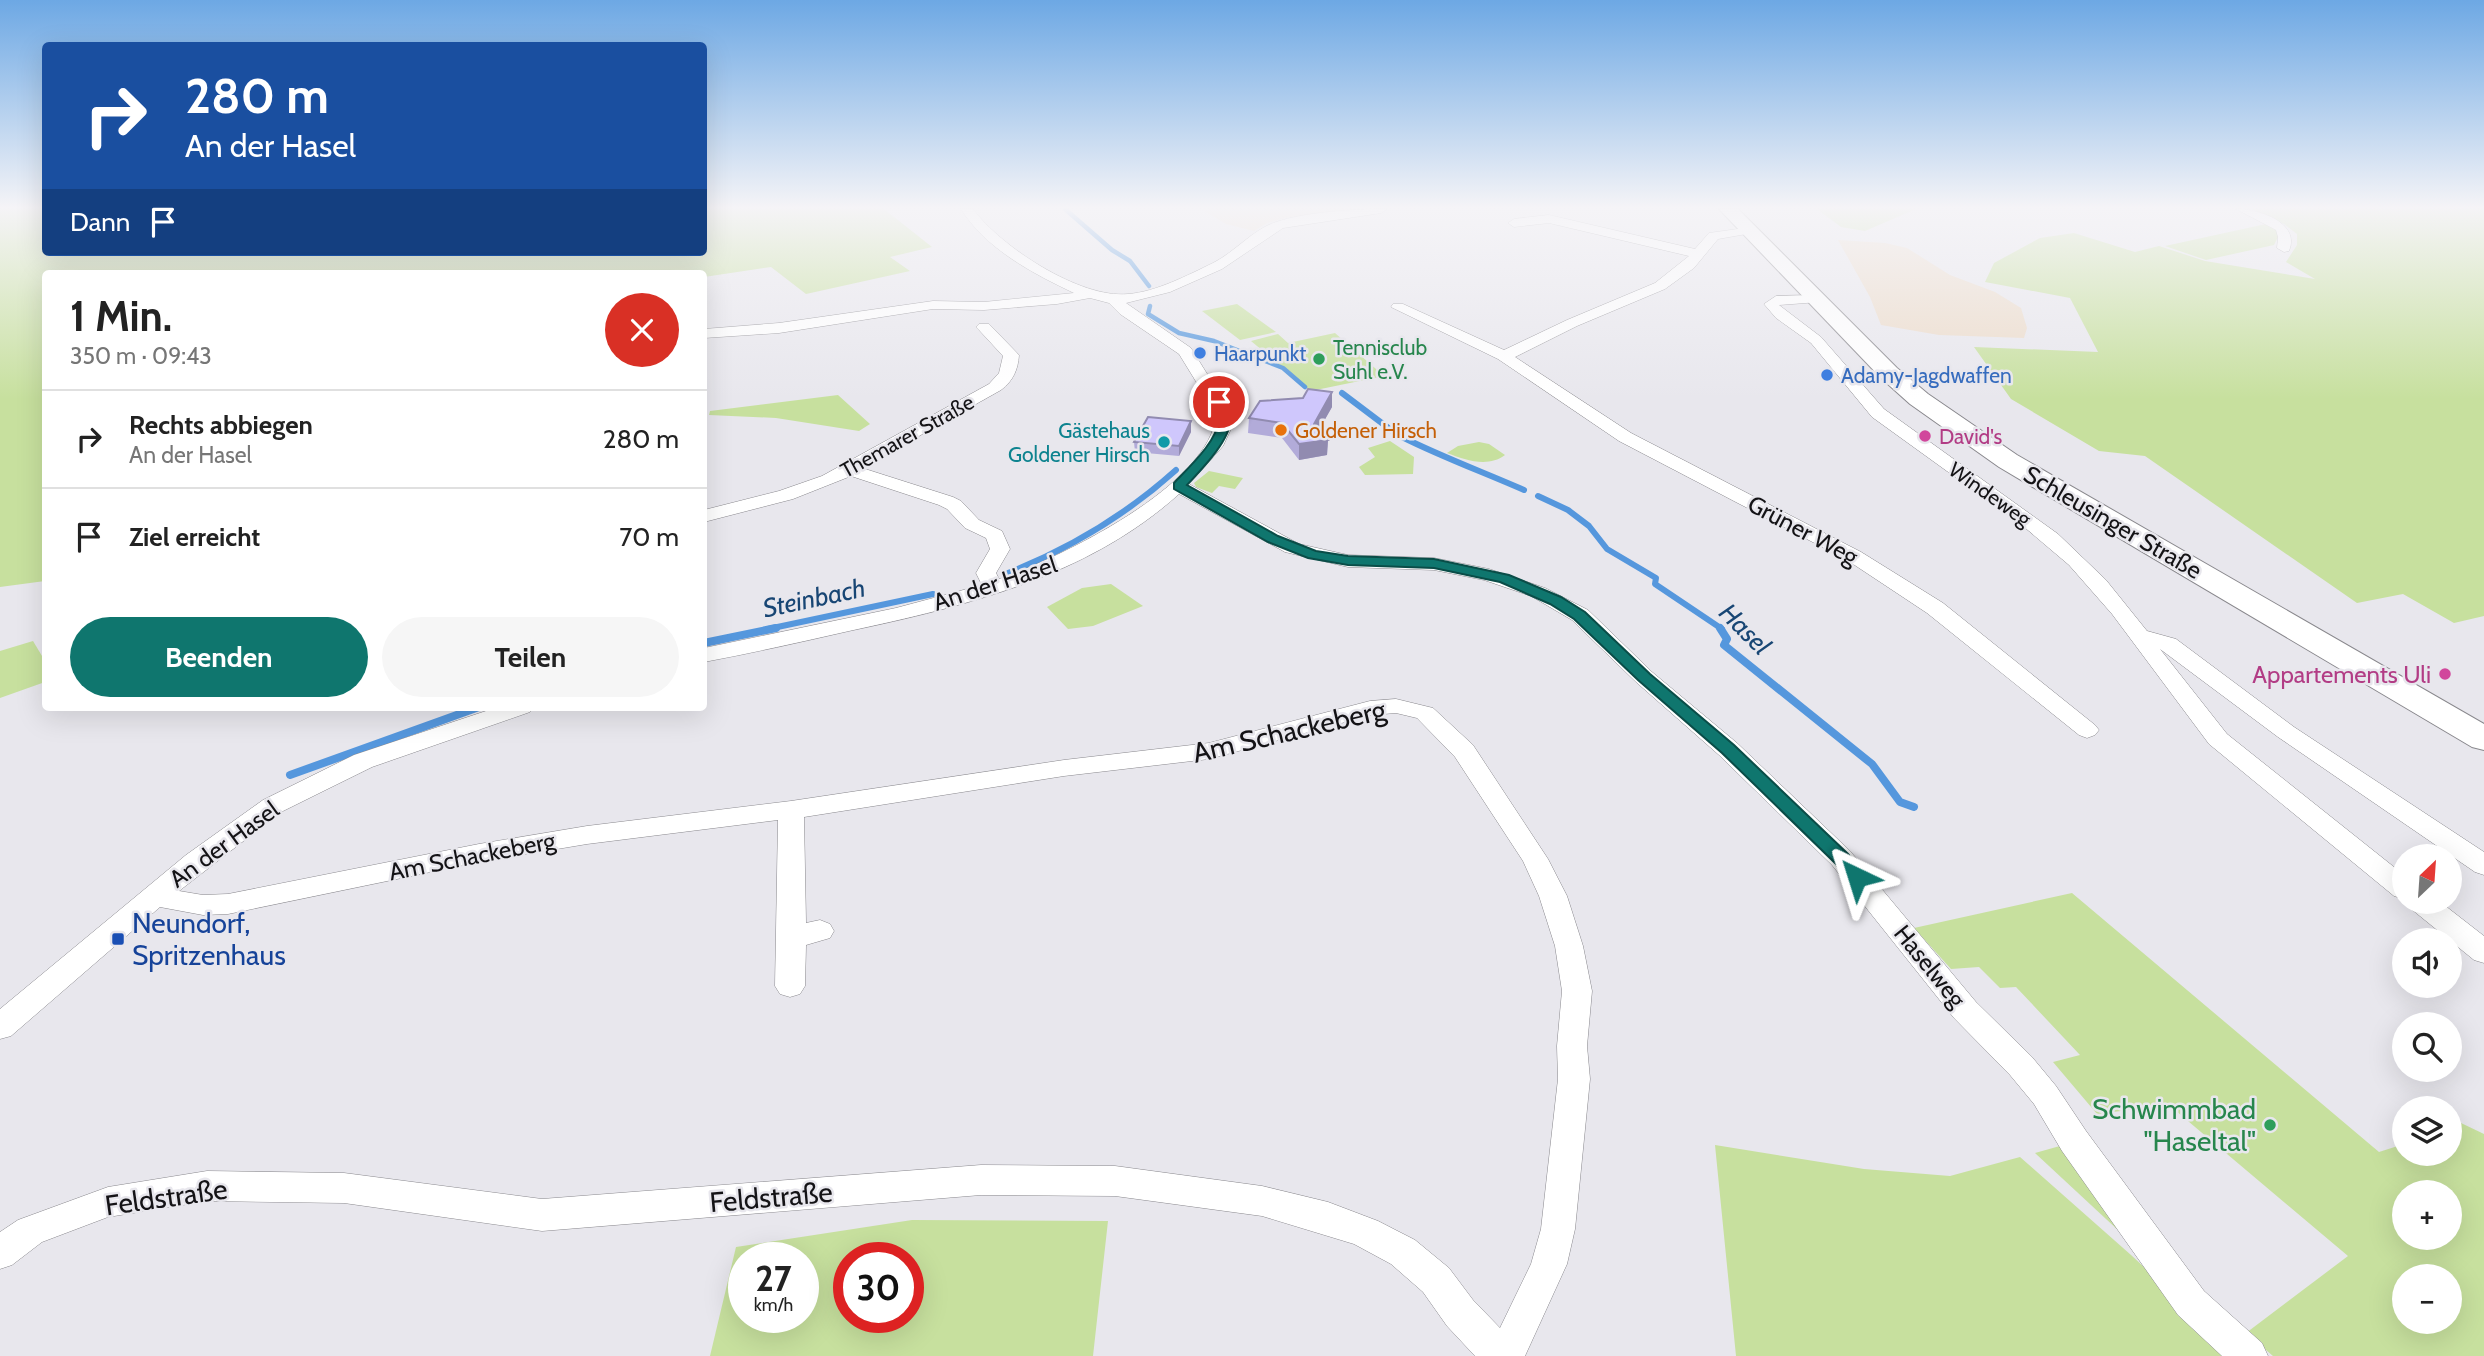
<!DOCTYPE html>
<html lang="de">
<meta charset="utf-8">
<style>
:root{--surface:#fff;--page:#f6f6f6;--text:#222;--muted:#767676;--line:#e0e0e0;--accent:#0f766e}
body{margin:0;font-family:Cabin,sans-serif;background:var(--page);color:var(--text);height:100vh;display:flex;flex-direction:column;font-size:26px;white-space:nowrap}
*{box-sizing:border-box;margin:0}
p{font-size:23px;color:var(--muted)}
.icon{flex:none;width:38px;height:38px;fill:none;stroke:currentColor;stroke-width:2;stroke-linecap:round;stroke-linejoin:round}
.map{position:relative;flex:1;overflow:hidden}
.panel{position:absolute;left:42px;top:270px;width:665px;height:441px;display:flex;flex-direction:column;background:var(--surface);border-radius:7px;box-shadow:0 7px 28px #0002}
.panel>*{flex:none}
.guide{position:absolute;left:42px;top:42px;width:665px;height:214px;border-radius:7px;box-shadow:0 7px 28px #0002;background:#1a4fa0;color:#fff;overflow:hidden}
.needle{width:46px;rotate:25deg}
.buttons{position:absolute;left:2392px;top:844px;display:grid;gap:14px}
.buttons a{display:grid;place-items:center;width:70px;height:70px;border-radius:50%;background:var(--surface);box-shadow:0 7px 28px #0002;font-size:35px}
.speed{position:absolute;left:728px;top:1242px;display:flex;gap:14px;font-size:35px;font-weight:700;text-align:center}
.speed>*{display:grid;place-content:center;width:91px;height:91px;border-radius:50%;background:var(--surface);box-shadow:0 7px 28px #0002;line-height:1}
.speed small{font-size:18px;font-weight:400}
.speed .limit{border:10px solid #d22;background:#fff;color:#111}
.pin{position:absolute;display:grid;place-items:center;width:60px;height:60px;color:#fff;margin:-30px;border:4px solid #fff;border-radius:50%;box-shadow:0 2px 7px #0007}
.me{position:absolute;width:77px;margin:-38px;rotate:319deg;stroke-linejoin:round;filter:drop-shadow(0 0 5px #0008)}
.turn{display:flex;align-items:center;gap:24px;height:147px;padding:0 28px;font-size:32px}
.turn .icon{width:91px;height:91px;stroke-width:2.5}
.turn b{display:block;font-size:49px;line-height:60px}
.then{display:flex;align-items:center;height:66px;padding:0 28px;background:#0003;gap:14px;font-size:26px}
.round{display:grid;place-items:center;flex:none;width:74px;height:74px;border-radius:37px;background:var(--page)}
.summary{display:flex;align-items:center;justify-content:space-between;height:119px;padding:0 28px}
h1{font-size:42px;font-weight:800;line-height:52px}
.primary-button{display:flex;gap:14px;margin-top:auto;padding:14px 28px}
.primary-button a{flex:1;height:80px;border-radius:42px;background:var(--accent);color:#fff;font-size:28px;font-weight:800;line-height:80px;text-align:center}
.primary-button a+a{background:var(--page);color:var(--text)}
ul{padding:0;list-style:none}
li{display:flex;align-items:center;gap:21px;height:98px;padding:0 28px;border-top:2px solid var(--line)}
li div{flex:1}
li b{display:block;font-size:26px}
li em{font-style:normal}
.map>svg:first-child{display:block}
</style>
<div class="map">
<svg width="2484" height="1356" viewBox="0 0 2484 1356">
<rect width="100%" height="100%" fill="#e8e7ed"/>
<!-- commercial -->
<g fill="#ecdbc9">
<path d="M 1201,209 L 1359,209 L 1285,218 L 1267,223 L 1254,231 L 1226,224 Z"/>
<path d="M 1838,240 L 1885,243 L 1907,248 L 1950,275 L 1995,292 L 2021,308 L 2027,328 L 2024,338 L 1939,335 L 1881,325 L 1870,297 Z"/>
</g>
<!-- green -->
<g fill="#c7e09e" fill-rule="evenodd">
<path d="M 0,209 L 45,209 L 46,252 L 704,252 L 704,209 L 884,209 L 932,247 L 890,257 L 910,271 L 806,294 L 771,267 L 704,277 L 704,273 L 46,273 L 45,581 L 0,587 Z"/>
<path d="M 1817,209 L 1916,209 L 1865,231 L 1841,227 Z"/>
<path d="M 2251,209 L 2484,209 L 2484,616 L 2454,623 L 2403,594 L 2357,603 L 2145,456 L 2099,451 L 2011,399 L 1974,347 L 2098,352 L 2070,298 L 1985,282 L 1994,263 L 2040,238 L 2074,233 L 2135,252 L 2159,246 L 2205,261 L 2315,279 L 2286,262 L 2297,245 L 2297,234 L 2284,224 Z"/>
<path d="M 2266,224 L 2275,227 L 2278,237 L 2274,245 L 2206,260 L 2165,246 Z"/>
<path d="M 1237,304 L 1276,332 L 1240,340 L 1202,311 Z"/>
<path d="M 1335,333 L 1384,376 L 1311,391 L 1251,341 L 1278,334 L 1288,343 Z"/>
<path d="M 838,395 L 870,424 L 859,431 L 776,418 L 709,415 L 710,411 Z"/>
<path d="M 1390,441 L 1414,457 L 1413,474 L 1365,475 L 1359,467 L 1375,457 L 1368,448 Z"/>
<path d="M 1479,442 L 1489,444 L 1505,455 C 1488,468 1465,460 1447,453 L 1458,446 Z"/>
<path d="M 1209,471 L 1243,478 L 1235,489 L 1219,486 L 1212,493 L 1196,487 L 1194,483 Z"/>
<path d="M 1111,584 L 1143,606 L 1093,626 L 1068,629 L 1047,607 L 1082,588 Z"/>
<path d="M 33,641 L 45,661 L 45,682 L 0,698 L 0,651 Z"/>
<path d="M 2072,893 L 2379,1152 L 2404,1144 L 2404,1153 L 2450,1153 L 2450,1127 L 2461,1123 L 2484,1134 L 2484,1356 L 2273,1356 L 2246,1333 L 2348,1256 L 2169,1105 L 2097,1114 L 2053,1062 L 2080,1055 L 2016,987 L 2000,988 L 1979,967 L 1951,969 L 1914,928 ZM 2404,1192 L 2450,1192 L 2450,1237 L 2404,1237 ZM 2404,1276 L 2450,1276 L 2450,1321 L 2404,1321 Z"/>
<path d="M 2067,1144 L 2148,1258 L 2035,1153 Z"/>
<path d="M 1715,1145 L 1864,1169 L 1950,1176 L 2020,1157 L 2131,1255 L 2240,1356 L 1736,1356 Z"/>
<path d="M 912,1220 L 1108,1221 L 1093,1356 L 710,1356 L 736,1247 ZM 744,1258 L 803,1258 L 803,1318 L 744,1318 ZM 849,1258 L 908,1258 L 908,1318 L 849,1318 Z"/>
</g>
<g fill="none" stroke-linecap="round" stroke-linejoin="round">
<!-- stream-far2 -->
<g stroke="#5597dd" stroke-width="4.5">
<path d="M 1065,209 L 1112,250 L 1130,261 L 1149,286"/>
<path d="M 1150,306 L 1148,314 L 1179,333 L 1214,341 L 1283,368 L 1305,387"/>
</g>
<!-- stream-far1 -->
<g stroke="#5597dd" stroke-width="6">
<path d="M 1342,393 L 1395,433"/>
<path d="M 1402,437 C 1442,457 1483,472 1524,490"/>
<path d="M 1538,496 L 1568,510 L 1589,526 L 1607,549 L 1656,578 L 1655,584 L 1722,629"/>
<path d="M 1008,573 C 1071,548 1126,515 1176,470"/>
<path d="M 768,629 L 933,594"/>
</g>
<!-- stream -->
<g stroke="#5597dd" stroke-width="8">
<path d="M 1720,628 L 1727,639 L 1724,645 L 1872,764 L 1900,802 L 1914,807"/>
<path d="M 704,643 L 776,628"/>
<path d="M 290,775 L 479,707"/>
</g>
<!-- street casing -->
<g stroke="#89888d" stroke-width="1">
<g id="street">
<path d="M 961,209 L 973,209 C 1000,246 1080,299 1128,294 C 1156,292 1188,275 1213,263 C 1235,252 1252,230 1276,222 C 1306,212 1355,209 1387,209 L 1381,213 L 1283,228 L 1222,269 L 1170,292 L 1126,303 L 1191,348 L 1232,414 L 1230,431 L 1223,446 L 1189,484 L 1299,544 L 1348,555 L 1434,558 L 1489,569 L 1545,588 L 1588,610 L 1652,672 L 1737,743 L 1850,851 L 1976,1002 L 2032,1057 L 2056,1086 L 2086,1131 L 2204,1291 L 2262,1343 L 2268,1356 L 2222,1356 L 2178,1315 L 2062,1151 L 2034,1104 L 2010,1075 L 1954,1018 L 1832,865 L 1719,755 L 1636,682 L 1572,620 L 1531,596 L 1484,580 L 1434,570 L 1348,567 L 1285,552 L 1179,494 C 1088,576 967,606 849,631 C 801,642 752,653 704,662 L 704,648 L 896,608 L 982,585 L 976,573 L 990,549 L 986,538 L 965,528 L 947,509 L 939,505 L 851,476 L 793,499 L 704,522 L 704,510 L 779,491 L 822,476 L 989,384 L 999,373 L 1003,356 L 979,330 L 976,327 L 979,324 L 989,324 L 1019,355 C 1018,370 1013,381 1001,390 L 862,468 L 953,497 L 961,501 L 979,520 L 1002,531 L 1010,549 L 996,573 L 999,579 C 1058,559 1213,484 1216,414 L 1179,354 L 1120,314 L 1109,303 L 1090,298 L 1057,304 L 984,310 L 933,309 L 779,333 L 704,338 L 704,329 L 779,323 L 933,301 L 984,302 L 1074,293 C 1032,273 986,249 961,209 Z"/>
<path d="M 2236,209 C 2258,209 2301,222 2289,251 L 2284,252 L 2277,248 L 2278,237 L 2276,230 Z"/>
<path d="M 1549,215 L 1695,249 L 1709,233 L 1752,227 L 1752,233 L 1718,239 L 1694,268 L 1665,289 L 1577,326 L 1515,357 L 1631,433 L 1861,552 L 1943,603 L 2095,725 L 2099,730 L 2095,735 L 2087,738 L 2079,735 L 1927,613 L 1847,560 L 1619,441 L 1498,359 L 1391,307 L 1393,304 L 1403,304 L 1504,350 L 1567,320 L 1655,283 L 1689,256 L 1549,223 L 1514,227 L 1508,223 L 1514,219 Z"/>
<path d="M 1814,295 L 1821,299 L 1819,302 L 1779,305 L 1821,337 L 1884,409 L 2058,534 L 2106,580 L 2147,631 L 2176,639 L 2294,727 L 2484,852 L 2484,875 L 2475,872 L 2278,737 L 2160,649 L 2227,734 L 2404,875 L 2404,899 L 2394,896 L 2209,744 L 2112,614 L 2069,565 L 2023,526 L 1872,417 L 1811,343 L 1776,318 L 1764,304 L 1776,296 Z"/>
<path d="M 1396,699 L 1433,708 L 1473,745 L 1548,859 L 1567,896 L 1583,946 L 1592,991 L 1587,1046 L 1590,1079 L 1575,1229 L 1567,1264 L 1525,1356 L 1475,1356 L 1447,1326 L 1423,1292 L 1391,1264 L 1354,1244 L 1262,1216 L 1115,1196 L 981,1195 L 542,1231 L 344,1203 L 207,1201 L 108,1217 L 42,1242 L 12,1265 L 0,1269 L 0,1232 L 18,1220 L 108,1187 L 207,1171 L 344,1173 L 542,1199 L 981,1165 L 1115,1166 L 1262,1186 L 1328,1202 L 1378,1221 L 1415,1240 L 1449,1268 L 1473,1300 L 1500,1328 L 1531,1264 L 1541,1229 L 1558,1079 L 1557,1046 L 1562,991 L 1555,946 L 1539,896 L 1523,861 L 1455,757 L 1417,718 L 1396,713 L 1371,715 L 1209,759 L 1064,776 L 804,817 L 806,923 L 820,920 L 830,924 L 834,931 L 830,938 L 806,945 L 805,986 L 800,994 L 790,997 L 780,994 L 775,986 L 778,820 L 587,844 L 479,862 L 228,914 L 203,915 L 160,907 L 11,1036 L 0,1039 L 0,1009 L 186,855 L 263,800 L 354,755 L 498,707 L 534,707 L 530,712 L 372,767 L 281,812 L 179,891 L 203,895 L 228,894 L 479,844 L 587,826 L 791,801 L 1064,760 L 1209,743 L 1370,701 Z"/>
<path d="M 2406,901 L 2439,901 L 2484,936 L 2484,963 L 2474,960 L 2410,908 Z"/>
</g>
</g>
<!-- secondary casing -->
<g stroke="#89888d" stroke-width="2">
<path id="secondary" d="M 1719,209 L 1738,209 L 1897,368 L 1928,394 L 2017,455 L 2484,724 L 2484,750 L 2472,747 L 1999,467 L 1910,404 L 1881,378 Z"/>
</g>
<!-- street -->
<use href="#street" fill="#fff" fill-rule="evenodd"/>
<!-- secondary -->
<use href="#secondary" fill="#fff" fill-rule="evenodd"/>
</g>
<!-- wall -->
<g fill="#b2abd9">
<path d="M 1303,398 L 1332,407 L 1319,429 L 1328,440 L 1327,455 L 1299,460 L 1282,438 L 1248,433 L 1249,418 Z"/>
<path d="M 1191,432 L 1179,456 L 1135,452 L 1134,442 Z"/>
</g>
<!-- shaded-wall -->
<g fill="#918bb0">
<path d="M 1332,392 L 1332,407 L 1314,439 L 1314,424 Z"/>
<path d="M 1191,421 L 1191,432 L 1179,456 L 1179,446 Z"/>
<path d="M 1328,440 L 1327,455 L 1299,460 L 1299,444 Z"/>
</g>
<!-- building -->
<g fill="#cfc7fc" stroke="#918bb0" stroke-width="2">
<path d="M 1308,389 L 1332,392 L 1314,424 L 1328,440 L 1299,444 L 1282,423 L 1249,418 L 1260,401 L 1303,398 Z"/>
<path d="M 1148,417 L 1191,421 L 1179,446 L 1134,442 Z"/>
</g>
<!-- sky -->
<linearGradient id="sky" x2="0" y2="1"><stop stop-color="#6da8e4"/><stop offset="0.52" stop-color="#f5f4f7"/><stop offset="1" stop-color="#f5f4f7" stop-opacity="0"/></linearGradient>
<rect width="2484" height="399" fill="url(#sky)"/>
<!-- route -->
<path fill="#0f766e" stroke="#0a4d48" stroke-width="2" d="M 1219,399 L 1224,402 C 1226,407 1229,414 1230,419 C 1232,439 1200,471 1187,485 L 1278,536 L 1316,551 L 1348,556 L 1434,559 L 1509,575 L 1561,597 L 1585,612 L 1650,674 L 1734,745 L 1848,854 L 1866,877 L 1864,882 L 1850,882 L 1835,863 L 1722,753 L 1638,680 L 1574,619 L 1550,604 L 1500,582 L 1434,568 L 1348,565 L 1308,558 L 1268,542 L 1174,489 L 1174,483 C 1187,469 1220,439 1218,419 C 1217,413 1214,407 1213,402 Z"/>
<!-- markers -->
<g fill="#3f7fe0" stroke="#e8e7ed" stroke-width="2.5">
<circle cx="1200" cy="353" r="7"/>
<circle cx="1827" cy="375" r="7"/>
</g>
<g fill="#2e9e5b" stroke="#e8e7ed" stroke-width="2.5">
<circle cx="1319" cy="359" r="7"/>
<circle cx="2270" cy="1125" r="7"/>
</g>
<circle fill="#e8710a" stroke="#e8e7ed" stroke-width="2.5" cx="1281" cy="430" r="7"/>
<g fill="#d1479c" stroke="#e8e7ed" stroke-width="2.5">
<circle cx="1925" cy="436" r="7"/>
<circle cx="2445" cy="674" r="7"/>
</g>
<circle fill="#0f9aa8" stroke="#e8e7ed" stroke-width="2.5" cx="1164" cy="442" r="7"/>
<rect fill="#1a4fb4" stroke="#e8e7ed" stroke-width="2.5" x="111" y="932" width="14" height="14" rx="3.5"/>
<g text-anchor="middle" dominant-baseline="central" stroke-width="5" stroke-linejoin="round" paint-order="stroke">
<!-- far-leisure labels -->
<g font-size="21" fill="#27864d" stroke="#e8e7ed" text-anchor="start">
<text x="1333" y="347">Tennisclub<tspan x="1333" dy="24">Suhl e.V.</tspan></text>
</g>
<!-- far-shop labels -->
<g font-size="21" fill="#366cbe" stroke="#e8e7ed" text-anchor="start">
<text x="1214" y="353">Haarpunkt</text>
<text x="1841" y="375">Adamy-Jagdwaffen</text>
</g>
<!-- far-culture labels -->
<g font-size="21" fill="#0d838f" stroke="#e8e7ed" text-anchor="end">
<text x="1150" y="430">Gästehaus<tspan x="1150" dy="24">Goldener Hirsch</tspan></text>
</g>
<!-- far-food labels -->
<g font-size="21" fill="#c56008" stroke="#e8e7ed" text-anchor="start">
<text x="1295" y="430">Goldener Hirsch</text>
</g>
<!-- far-street labels -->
<g font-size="21" fill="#141316" stroke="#e8e7ed">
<text transform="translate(907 436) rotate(-29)">Themarer Straße</text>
<text transform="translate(1990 494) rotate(35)">Windeweg</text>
</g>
<!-- far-hotel labels -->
<g font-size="21" fill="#b23c85" stroke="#e8e7ed" text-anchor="start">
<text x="1939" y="436">David's</text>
</g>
<!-- street labels -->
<g font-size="24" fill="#141316" stroke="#e8e7ed">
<text transform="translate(2113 522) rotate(30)">Schleusinger Straße</text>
<text transform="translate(1803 530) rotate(28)">Grüner Weg</text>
<text transform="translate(995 583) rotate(-18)">An der Hasel</text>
<text transform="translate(224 844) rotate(-36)">An der Hasel</text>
<text transform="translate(472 856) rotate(-11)">Am Schackeberg</text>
<text transform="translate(1930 966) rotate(51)">Haselweg</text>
</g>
<!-- hotel labels -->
<g font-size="24" fill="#b23c85" stroke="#e8e7ed" text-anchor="end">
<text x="2431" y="674">Appartements Uli</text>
</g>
<!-- water labels -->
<g font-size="26" font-style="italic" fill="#184674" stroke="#e8e7ed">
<text transform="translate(814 598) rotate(-12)">Steinbach</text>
<text transform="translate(1745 629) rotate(45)">Hasel</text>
</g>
<!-- near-street labels -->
<g font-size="28" fill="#141316" stroke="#e8e7ed">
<text transform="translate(1289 731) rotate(-13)">Am Schackeberg</text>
<text transform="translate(166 1197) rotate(-8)">Feldstraße</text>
<text transform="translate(771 1197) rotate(-5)">Feldstraße</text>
</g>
<!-- near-transit labels -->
<g font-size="28" fill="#164399" stroke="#e8e7ed" text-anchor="start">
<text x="132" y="923">Neundorf,<tspan x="132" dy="32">Spritzenhaus</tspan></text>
</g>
<!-- near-leisure labels -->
<g font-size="28" fill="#27864d" stroke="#e8e7ed" text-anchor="end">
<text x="2256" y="1109">Schwimmbad<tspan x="2256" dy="32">"Haseltal"</tspan></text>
</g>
</g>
</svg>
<div class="buttons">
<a><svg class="needle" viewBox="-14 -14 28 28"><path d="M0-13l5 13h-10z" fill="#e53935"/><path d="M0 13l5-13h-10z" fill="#767676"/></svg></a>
<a><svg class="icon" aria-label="sound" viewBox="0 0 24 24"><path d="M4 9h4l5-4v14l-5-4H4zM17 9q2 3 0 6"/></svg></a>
<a><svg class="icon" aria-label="search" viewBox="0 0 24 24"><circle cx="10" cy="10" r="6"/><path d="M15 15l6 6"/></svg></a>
<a><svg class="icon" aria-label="layers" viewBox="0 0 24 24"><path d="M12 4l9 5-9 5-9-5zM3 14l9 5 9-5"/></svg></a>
<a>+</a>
<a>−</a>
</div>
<div class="speed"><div>27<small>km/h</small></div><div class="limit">30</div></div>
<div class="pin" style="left:1219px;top:402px;background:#d93025"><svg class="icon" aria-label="arrive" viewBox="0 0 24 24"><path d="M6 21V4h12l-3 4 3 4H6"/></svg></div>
<svg class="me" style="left:1857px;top:877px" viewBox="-20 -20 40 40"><path d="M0-17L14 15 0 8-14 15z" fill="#0f766e" stroke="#fff" stroke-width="4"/></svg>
<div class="guide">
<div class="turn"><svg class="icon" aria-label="right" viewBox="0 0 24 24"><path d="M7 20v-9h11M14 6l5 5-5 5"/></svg><div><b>280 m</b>An der Hasel</div></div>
<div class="then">Dann<svg class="icon" aria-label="arrive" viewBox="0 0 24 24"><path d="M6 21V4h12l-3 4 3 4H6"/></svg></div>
</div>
<section class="panel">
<div class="summary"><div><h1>1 Min.</h1><p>350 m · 09:43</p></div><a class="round" style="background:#d93025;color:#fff"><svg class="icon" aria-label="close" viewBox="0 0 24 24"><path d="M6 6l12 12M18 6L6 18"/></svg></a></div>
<ul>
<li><svg class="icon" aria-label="right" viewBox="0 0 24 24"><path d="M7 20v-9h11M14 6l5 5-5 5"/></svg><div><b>Rechts abbiegen</b><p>An der Hasel</p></div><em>280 m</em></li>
<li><svg class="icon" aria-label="arrive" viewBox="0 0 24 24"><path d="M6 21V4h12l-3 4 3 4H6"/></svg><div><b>Ziel erreicht</b></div><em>70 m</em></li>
</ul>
<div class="primary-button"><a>Beenden</a><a>Teilen</a></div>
</section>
</div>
